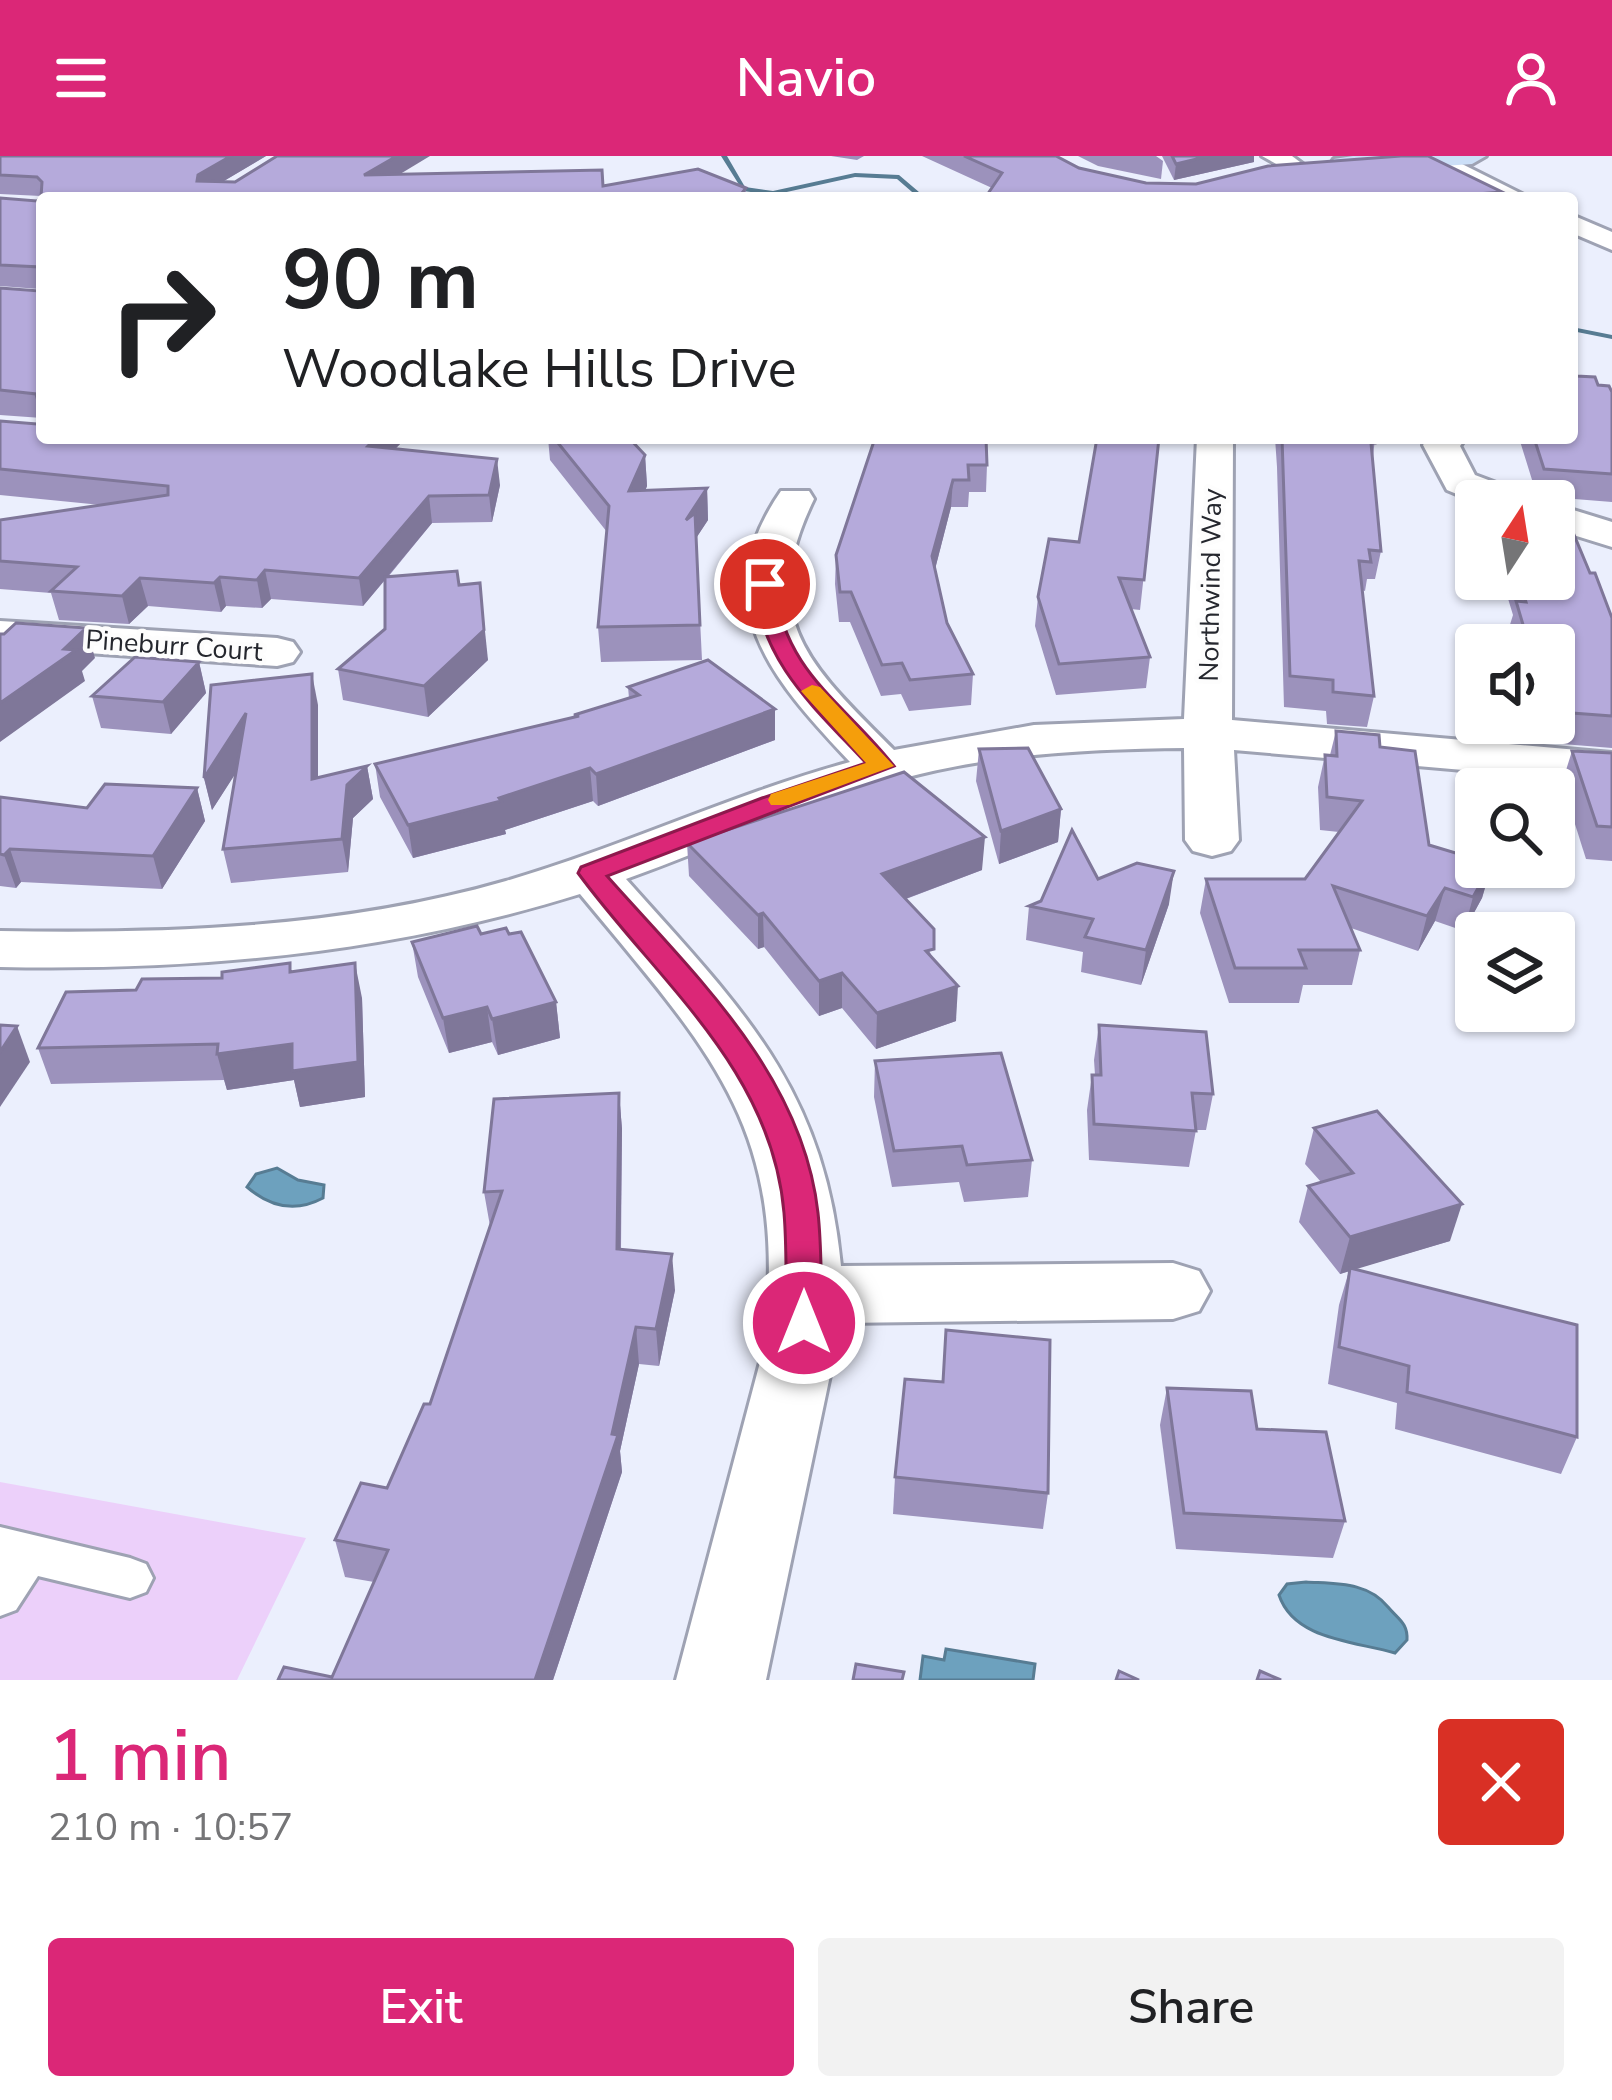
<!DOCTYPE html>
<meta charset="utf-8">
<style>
:root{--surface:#fff;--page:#f2f2f2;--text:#202124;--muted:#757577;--accent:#db2777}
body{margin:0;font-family:"Nunito Sans",sans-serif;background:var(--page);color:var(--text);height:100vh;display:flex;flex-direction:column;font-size:45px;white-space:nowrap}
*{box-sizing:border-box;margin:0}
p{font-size:39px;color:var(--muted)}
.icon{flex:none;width:66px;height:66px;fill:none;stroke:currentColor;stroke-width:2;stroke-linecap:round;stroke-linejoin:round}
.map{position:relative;height:1524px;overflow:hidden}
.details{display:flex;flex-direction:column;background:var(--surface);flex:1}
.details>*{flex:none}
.banner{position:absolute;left:36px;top:36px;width:1542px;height:252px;border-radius:12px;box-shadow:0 3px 9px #0004;background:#fff;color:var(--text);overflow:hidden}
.needle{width:78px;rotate:12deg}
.fabs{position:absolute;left:1455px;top:324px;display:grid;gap:24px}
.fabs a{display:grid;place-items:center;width:120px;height:120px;border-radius:12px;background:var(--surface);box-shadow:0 3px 9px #0004;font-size:60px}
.pin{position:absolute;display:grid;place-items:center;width:102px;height:102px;color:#fff;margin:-51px;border:6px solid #fff;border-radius:50%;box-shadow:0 3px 12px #0007}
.me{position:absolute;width:132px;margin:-66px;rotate:0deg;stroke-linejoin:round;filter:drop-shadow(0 0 9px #0008)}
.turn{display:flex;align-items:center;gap:42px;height:252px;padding:0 48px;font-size:54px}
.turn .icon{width:156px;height:156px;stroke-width:2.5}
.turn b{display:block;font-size:84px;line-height:102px}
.round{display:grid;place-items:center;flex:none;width:126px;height:126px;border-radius:12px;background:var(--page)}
.summary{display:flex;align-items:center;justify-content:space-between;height:204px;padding:0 48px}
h1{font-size:72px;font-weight:600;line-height:90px;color:var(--accent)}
.button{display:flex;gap:24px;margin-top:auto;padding:24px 48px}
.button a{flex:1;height:138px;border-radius:12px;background:var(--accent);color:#fff;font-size:48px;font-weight:600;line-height:138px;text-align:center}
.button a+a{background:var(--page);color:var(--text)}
header{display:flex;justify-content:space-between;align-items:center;height:156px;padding:0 48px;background:var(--accent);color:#fff;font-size:54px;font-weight:600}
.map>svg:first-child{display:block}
</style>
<header><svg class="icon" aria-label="menu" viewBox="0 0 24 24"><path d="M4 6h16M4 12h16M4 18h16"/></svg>Navio<svg class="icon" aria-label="person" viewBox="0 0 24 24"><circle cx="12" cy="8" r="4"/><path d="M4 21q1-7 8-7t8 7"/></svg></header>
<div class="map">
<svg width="1612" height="1524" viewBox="0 0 1612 1524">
<rect width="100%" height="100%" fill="#ebeffd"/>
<!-- green -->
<path fill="#ecd0fa" d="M 0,1326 L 306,1382 L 237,1524 L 0,1524 Z"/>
<!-- water -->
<g fill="#6da1be" stroke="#577c93" stroke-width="3">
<path d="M 277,1012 L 298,1024 L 324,1029 L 323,1042 C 295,1057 269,1050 247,1031 L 256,1018 Z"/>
<path d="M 1306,1426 C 1338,1428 1368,1426 1388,1451 C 1398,1463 1408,1467 1407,1484 L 1395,1497 C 1354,1485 1294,1484 1279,1439 L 1287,1428 Z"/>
<path d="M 946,1493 L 1035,1508 L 1033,1524 L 920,1524 L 923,1500 L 944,1504 Z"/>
</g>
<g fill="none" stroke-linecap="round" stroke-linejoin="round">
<!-- stream -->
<g fill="#577c93" fill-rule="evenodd">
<path d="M 721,0 L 727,0 L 745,31 L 773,35 L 855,17 L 899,19 L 926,42 L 919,42 L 897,23 L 855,21 L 773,39 L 743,35 Z"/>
<path d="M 1572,171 L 1612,179 L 1612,183 L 1572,175 Z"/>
</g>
<!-- lane casing -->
<g stroke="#9ea2b3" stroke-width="6">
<path id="lane" d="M 0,1371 L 130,1402 L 146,1408 L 153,1422 L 146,1436 L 130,1442 L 38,1420 L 16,1454 L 0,1460 Z"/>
</g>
<!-- street casing -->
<g stroke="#9ea2b3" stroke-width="6">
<g id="street">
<path d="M 1262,0 L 1292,0 L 1308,12 L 1296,19 Z"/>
<path d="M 1423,0 L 1446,0 L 1530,42 L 1496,42 L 1425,8 Z"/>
<path d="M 1572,59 L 1612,76 L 1612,94 L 1572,77 Z"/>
<path d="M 1197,282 L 1233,282 L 1232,564 L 1612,597 L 1612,627 L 1234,594 L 1239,684 L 1231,695 L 1212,700 L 1193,695 L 1185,684 L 1184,592 C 1096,593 1007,597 920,618 C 819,642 724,688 626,723 C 740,851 824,930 841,1110 L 1173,1107 L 1199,1115 L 1210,1135 L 1199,1155 L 1173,1163 L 841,1167 L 766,1524 L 676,1524 L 763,1195 C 792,974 711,897 580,738 C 390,797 197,815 0,811 L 0,775 C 169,778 343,772 506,725 C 623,691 733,638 850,606 C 771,522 704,447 781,335 L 809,335 L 814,343 C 755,464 811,510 894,594 L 1034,569 L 1184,563 Z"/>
<path d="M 1428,282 L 1466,282 L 1460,290 L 1475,319 L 1523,337 L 1528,345 L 1476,346 L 1447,334 L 1423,289 Z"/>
<path d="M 1554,348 L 1612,366 L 1612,391 L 1554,373 Z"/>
<path d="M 0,465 L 277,482 L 293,486 L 300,496 L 293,506 L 277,510 L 0,491 Z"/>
</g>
</g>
<!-- secondary casing -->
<g stroke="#9ea2b3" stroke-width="6">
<path id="secondary" d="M 1486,0 L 1472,8 L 1344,17 L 1330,9 L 1334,3 L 1353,0 Z"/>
</g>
<!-- lane -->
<use href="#lane" fill="#fff" fill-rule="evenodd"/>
<!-- street -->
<use href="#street" fill="#fff" fill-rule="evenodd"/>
<!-- secondary -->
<use href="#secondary" fill="#ccdff7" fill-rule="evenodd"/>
</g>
<!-- wall -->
<g fill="#9c92bc">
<path d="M 0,0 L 266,0 L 222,26 L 400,18 L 603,30 L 746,32 L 746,42 L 42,42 L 42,262 L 0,259 L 0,132 L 39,135 L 39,133 L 0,130 L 0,42 L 37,45 L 41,40 L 0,38 Z"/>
<path d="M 831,0 L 864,0 L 857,4 Z"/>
<path d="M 922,0 L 1056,0 L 1079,12 L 1146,27 L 1502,36 L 992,32 Z"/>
<path d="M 1078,0 L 1156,0 L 1163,5 L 1161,23 L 1098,10 Z"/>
<path d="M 1162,0 L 1254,0 L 1254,6 L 1174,24 Z"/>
<path d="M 1576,220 L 1612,236 L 1612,346 L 1537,340 L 1519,282 L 1572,282 Z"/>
<path d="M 0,265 L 42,282 L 406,282 L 395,293 L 500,329 L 492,366 L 432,367 L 388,421 L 459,429 L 488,504 L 428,561 L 343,544 L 338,513 L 385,473 L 385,424 L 363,450 L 271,443 L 262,452 L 226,450 L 221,456 L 148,450 L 129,468 L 59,464 L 51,437 L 0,433 L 0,364 L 101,349 L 0,339 Z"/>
<path d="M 548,282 L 629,282 L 645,299 L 647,330 L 645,335 L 707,332 L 708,364 L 696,382 L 702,504 L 601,506 L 598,471 L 607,376 L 550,304 Z"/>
<path d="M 875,282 L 987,309 L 986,336 L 969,336 L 968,351 L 951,351 L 935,413 L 947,467 L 973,518 L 971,549 L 909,555 L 901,538 L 881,540 L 850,466 L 839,466 L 835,428 L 836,399 Z"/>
<path d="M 1159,282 L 1140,454 L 1131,453 L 1150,501 L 1146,532 L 1056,539 L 1035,470 L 1038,441 Z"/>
<path d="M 1275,282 L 1375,282 L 1373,301 L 1381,395 L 1375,423 L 1367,423 L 1365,435 L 1362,434 L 1374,540 L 1367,571 L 1327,568 L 1326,555 L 1284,551 L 1277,311 Z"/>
<path d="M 1590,417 L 1612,462 L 1612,592 L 1550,587 L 1544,567 L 1554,567 L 1554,489 L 1512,489 L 1508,475 L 1513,459 L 1502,423 L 1554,423 Z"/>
<path d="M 199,506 L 206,537 L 171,578 L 101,572 L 92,540 Z"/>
<path d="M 628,531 L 775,553 L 775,584 L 598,650 L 593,645 L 505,674 L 506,678 L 413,702 L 380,641 L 375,608 L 574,561 L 574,559 L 629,542 Z"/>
<path d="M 318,549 L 318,622 L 367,610 L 373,643 L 353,662 L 348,716 L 231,727 L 223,693 L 236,616 L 212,654 L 204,622 Z"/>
<path d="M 1336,575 L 1380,591 L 1429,689 L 1491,711 L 1482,742 L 1464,775 L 1435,765 L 1418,795 L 1351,772 L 1360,794 L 1352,829 L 1303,829 L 1299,847 L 1229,847 L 1200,757 L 1206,723 L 1305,723 L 1339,676 L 1320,674 L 1318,631 L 1325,599 L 1330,599 Z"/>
<path d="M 979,593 L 1061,653 L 1058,686 L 999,708 L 976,625 Z"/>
<path d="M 1572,595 L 1612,597 L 1612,705 L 1586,703 L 1562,627 Z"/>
<path d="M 197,632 L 205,665 L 162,733 L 21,726 L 16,732 L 0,730 L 0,641 L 87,652 Z"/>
<path d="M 687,687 L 982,714 L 906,743 L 933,803 L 956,865 L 876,893 L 842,852 L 819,860 L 764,791 L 758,793 L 689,720 Z"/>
<path d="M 1098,723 L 1169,748 L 1141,829 L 1081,816 L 1083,796 L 1026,784 L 1029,750 Z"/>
<path d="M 481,778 L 509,778 L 556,846 L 560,882 L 498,899 L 492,886 L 449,897 L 418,821 L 412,786 Z"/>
<path d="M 292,815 L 362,842 L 365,941 L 300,951 L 294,924 L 227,934 L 224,924 L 51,928 L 38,892 L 136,834 L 222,822 Z"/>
<path d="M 1099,869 L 1213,938 L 1206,974 L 1196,974 L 1189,1011 L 1089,1004 L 1087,954 L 1092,919 L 1095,919 L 1094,904 Z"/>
<path d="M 875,905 L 1032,1004 L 1028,1041 L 964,1046 L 959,1026 L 892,1031 L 874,941 Z"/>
<path d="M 619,937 L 622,973 L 621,1094 L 675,1134 L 659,1210 L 639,1208 L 620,1295 L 622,1316 L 553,1524 L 278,1524 L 332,1521 L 374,1426 L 345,1421 L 335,1384 L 387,1332 L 430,1248 L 490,1070 L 484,1036 Z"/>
<path d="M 1314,972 L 1450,1085 L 1354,1113 L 1577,1281 L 1561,1318 L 1395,1273 L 1397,1247 L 1328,1228 L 1339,1149 L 1349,1115 L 1340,1118 L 1299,1066 L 1308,1030 L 1321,1026 L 1305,1008 Z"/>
<path d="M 942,1226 L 1048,1337 L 1043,1373 L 893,1358 L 895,1321 Z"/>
<path d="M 1167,1232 L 1257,1273 L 1345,1365 L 1333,1402 L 1176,1393 L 1160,1269 Z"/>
</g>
<!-- shaded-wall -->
<g fill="#7f7799">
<path d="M 231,0 L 266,0 L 202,38 L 197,25 L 198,19 Z"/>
<path d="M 397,0 L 430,0 L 367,38 L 364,19 Z"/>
<path d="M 1209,0 L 1254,0 L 1254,6 L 1174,24 L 1176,8 Z"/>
<path d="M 1502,36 L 1501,42 L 1426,42 Z"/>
<path d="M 376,282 L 406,282 L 372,316 L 368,290 Z"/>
<path d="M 645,299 L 647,330 L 632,367 L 629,335 Z"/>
<path d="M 497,303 L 500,329 L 492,366 L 489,339 Z"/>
<path d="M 953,324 L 951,351 L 931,429 L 932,400 Z"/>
<path d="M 707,332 L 708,364 L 687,396 L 686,364 Z"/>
<path d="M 429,340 L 432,367 L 363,450 L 359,422 Z"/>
<path d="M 265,414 L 271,443 L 262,452 L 257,424 Z"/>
<path d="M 220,421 L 226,450 L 221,456 L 214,427 Z"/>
<path d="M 140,422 L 148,450 L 129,468 L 122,440 Z"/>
<path d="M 480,427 L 488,504 L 428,561 L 424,530 Z"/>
<path d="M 86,472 L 95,502 L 82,515 L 85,525 L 0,586 L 0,547 Z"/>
<path d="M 199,506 L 206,537 L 171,578 L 163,546 Z"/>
<path d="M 312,518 L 318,549 L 318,656 L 312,623 Z"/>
<path d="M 775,553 L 775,584 L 598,650 L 596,618 Z"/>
<path d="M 246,557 L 254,589 L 212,654 L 204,622 Z"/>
<path d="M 367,610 L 373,643 L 353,662 L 348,716 L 342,683 L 347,629 Z"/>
<path d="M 590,612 L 593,645 L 505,674 L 506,678 L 413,702 L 408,669 Z"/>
<path d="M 197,632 L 205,665 L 162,733 L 153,700 Z"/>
<path d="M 1061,653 L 1058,686 L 999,708 L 1001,675 Z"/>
<path d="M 985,681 L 982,714 L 881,752 L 882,718 Z"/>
<path d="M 10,693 L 21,726 L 16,732 L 4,699 Z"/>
<path d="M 1491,711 L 1482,742 L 1464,775 L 1473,741 Z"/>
<path d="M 1174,715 L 1169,748 L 1141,829 L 1146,794 Z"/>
<path d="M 1445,732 L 1435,765 L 1418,795 L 1427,760 Z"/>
<path d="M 763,757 L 764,791 L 758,793 L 758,759 Z"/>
<path d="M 355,807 L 362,842 L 365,941 L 300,951 L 294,924 L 227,934 L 217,898 L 292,888 Z"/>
<path d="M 842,817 L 842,852 L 819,860 L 819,825 Z"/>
<path d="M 958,830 L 956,865 L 876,893 L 877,857 Z"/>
<path d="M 556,846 L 560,882 L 498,899 L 492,863 Z"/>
<path d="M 487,851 L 492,886 L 449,897 L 443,862 Z"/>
<path d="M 17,870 L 30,906 L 0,951 L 0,896 Z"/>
<path d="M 619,937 L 622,973 L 620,1130 L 617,1093 Z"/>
<path d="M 1462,1048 L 1450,1085 L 1340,1118 L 1350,1081 Z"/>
<path d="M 672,1098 L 675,1134 L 659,1210 L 656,1173 Z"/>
<path d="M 636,1171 L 639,1208 L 620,1295 L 622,1316 L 553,1524 L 535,1524 L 612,1278 Z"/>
</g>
<!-- building -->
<g fill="#b5aadb" stroke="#7f7799" stroke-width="3">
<path d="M 0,0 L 231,0 L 198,19 L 197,25 L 235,26 L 277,0 L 397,0 L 364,19 L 602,14 L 603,30 L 698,13 L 746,32 L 738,42 L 42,42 L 42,252 L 40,252 L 36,238 L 0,234 L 0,132 L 39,135 L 40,111 L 0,109 L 0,42 L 37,45 L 41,41 L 42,26 L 37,21 L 0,19 Z"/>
<path d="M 964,0 L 1056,0 L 1079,12 L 1146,27 L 1196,28 L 1268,10 L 1401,0 L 1428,0 L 1502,36 L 1427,42 L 985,42 L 1002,17 Z"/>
<path d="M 1172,0 L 1209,0 L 1176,8 Z"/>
<path d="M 1572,210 L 1576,220 L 1595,221 L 1598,229 L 1609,230 L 1612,236 L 1612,318 L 1544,313 L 1534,282 L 1572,282 Z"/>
<path d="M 0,265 L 37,268 L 42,265 L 42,282 L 376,282 L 368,290 L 497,303 L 489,339 L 429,340 L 359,422 L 265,414 L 257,424 L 220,421 L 214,427 L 140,422 L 122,440 L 51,435 L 77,411 L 0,405 L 0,364 L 168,339 L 168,330 L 0,313 Z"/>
<path d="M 554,282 L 629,282 L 645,299 L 629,335 L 707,332 L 686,364 L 695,357 L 700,469 L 598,471 L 609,350 Z"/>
<path d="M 875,282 L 986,282 L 987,309 L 968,309 L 969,324 L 953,324 L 932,400 L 947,467 L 973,518 L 910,524 L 902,507 L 882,509 L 851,436 L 840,436 L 836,399 Z"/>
<path d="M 1097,282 L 1159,282 L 1144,424 L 1119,422 L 1150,501 L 1059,508 L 1038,441 L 1049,383 L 1079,386 Z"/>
<path d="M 1282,282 L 1375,282 L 1375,287 L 1371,287 L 1381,395 L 1369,394 L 1371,406 L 1359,405 L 1374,540 L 1333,536 L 1333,524 L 1290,520 Z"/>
<path d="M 1554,349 L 1562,350 L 1590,417 L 1595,417 L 1612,462 L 1612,560 L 1559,556 L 1554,539 L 1554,489 L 1529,489 L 1516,445 L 1526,446 L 1519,423 L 1554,423 Z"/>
<path d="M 457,415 L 459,429 L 480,427 L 484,474 L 424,530 L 338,513 L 385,473 L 385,421 Z"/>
<path d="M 16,467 L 86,472 L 64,493 L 76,494 L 0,547 L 0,478 L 4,478 Z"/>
<path d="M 135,501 L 199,506 L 163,546 L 92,540 Z"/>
<path d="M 708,504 L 775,553 L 596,618 L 590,612 L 499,642 L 501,645 L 408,669 L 375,608 L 579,560 L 574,559 L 639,539 L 628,531 Z"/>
<path d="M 312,518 L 312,623 L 367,610 L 347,629 L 342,683 L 223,693 L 246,557 L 204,622 L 211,529 Z"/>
<path d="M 1336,575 L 1379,579 L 1380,591 L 1415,595 L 1429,689 L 1476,703 L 1476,711 L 1490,711 L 1473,741 L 1445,732 L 1427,760 L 1333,730 L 1360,794 L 1299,794 L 1306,812 L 1235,812 L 1206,723 L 1305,723 L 1362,645 L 1327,641 L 1325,599 L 1337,600 Z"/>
<path d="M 1028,592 L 1061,653 L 1001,675 L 979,593 Z"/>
<path d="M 1572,595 L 1612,597 L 1612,671 L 1597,670 Z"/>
<path d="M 904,616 L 985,681 L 882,718 L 934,773 L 934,793 L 926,795 L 958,830 L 877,857 L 842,817 L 819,825 L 763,757 L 758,759 L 687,687 Z"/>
<path d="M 105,628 L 197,632 L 153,700 L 10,693 L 4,699 L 0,698 L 0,641 L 87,652 Z"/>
<path d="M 1072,674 L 1098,723 L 1137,707 L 1174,715 L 1146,794 L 1085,781 L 1093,763 L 1029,750 L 1041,745 Z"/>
<path d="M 477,770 L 481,778 L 506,772 L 509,778 L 521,776 L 556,846 L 492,863 L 487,851 L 443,862 L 412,786 Z"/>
<path d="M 290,807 L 290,816 L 355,807 L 358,906 L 292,915 L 292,888 L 217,898 L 218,888 L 38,892 L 66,836 L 136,834 L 142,823 L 222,822 L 222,816 Z"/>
<path d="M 0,869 L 17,870 L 0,896 Z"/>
<path d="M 1099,869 L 1206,876 L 1213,938 L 1192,937 L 1196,975 L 1094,968 L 1092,919 L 1101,919 Z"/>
<path d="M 1001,897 L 1032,1004 L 967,1009 L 962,990 L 894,995 L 875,905 Z"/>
<path d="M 619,937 L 617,1093 L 672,1098 L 656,1173 L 636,1171 L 612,1278 L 618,1279 L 535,1524 L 278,1524 L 284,1511 L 332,1521 L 388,1394 L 335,1384 L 361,1327 L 387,1332 L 424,1248 L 430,1248 L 502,1035 L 484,1036 L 494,943 Z"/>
<path d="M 1377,955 L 1462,1048 L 1350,1081 L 1308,1030 L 1353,1017 L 1314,972 Z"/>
<path d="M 1350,1112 L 1577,1169 L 1577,1281 L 1407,1236 L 1409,1210 L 1339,1191 Z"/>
<path d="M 946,1174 L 1050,1184 L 1048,1337 L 895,1321 L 905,1223 L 943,1226 Z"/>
<path d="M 1167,1232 L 1251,1235 L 1257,1273 L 1326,1276 L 1345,1365 L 1184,1357 Z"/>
<path d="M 856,1508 L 904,1516 L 902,1524 L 853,1524 Z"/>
<path d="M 1119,1515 L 1139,1524 L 1116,1524 Z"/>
<path d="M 1260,1515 L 1281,1524 L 1257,1524 Z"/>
</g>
<!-- route -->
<path fill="#db2777" stroke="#8e194d" stroke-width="3" d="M 765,422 L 775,428 C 783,516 845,547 894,610 L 607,720 C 694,818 803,919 818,1057 C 822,1093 821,1131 822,1167 L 817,1177 L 804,1181 L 791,1177 L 786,1167 C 786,1131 787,1093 784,1057 C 772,913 657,825 578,717 L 581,711 L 762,642 L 866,607 C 816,553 760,506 755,428 Z"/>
<!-- slow -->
<path fill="#f59e0b" d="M 812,529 L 820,531 L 894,610 L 789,649 L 771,649 L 768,644 L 771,638 L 866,607 L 801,535 Z"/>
<g text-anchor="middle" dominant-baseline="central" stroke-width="9" stroke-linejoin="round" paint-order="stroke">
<!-- far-street labels -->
<g font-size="27" fill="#25272e" stroke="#fdfdfd">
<text transform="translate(1211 429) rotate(-89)">Northwind Way</text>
<text transform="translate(174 490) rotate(4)">Pineburr Court</text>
</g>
</g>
</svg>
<div class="fabs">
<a><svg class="needle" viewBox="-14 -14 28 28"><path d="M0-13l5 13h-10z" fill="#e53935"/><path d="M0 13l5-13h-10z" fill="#757577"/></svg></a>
<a><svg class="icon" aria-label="sound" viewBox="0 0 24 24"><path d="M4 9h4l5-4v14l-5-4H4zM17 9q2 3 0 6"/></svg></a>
<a><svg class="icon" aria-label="search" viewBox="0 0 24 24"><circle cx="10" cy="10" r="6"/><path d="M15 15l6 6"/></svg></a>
<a><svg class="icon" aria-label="layers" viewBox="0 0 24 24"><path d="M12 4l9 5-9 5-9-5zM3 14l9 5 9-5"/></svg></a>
</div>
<div class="pin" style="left:765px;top:428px;background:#d93025"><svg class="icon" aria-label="arrive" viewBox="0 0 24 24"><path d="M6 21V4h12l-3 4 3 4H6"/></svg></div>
<svg class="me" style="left:804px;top:1167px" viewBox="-20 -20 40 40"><circle r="17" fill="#db2777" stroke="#fff" stroke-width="3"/><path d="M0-11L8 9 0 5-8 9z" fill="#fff"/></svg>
<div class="banner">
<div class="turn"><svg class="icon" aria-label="right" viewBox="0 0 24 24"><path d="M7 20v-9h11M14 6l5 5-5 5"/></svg><div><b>90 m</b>Woodlake Hills Drive</div></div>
</div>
</div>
<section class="details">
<div class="summary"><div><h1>1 min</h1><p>210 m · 10:57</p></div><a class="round" style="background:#d93025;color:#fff"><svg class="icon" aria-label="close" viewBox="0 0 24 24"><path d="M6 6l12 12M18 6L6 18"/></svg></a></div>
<div class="button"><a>Exit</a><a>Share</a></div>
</section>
